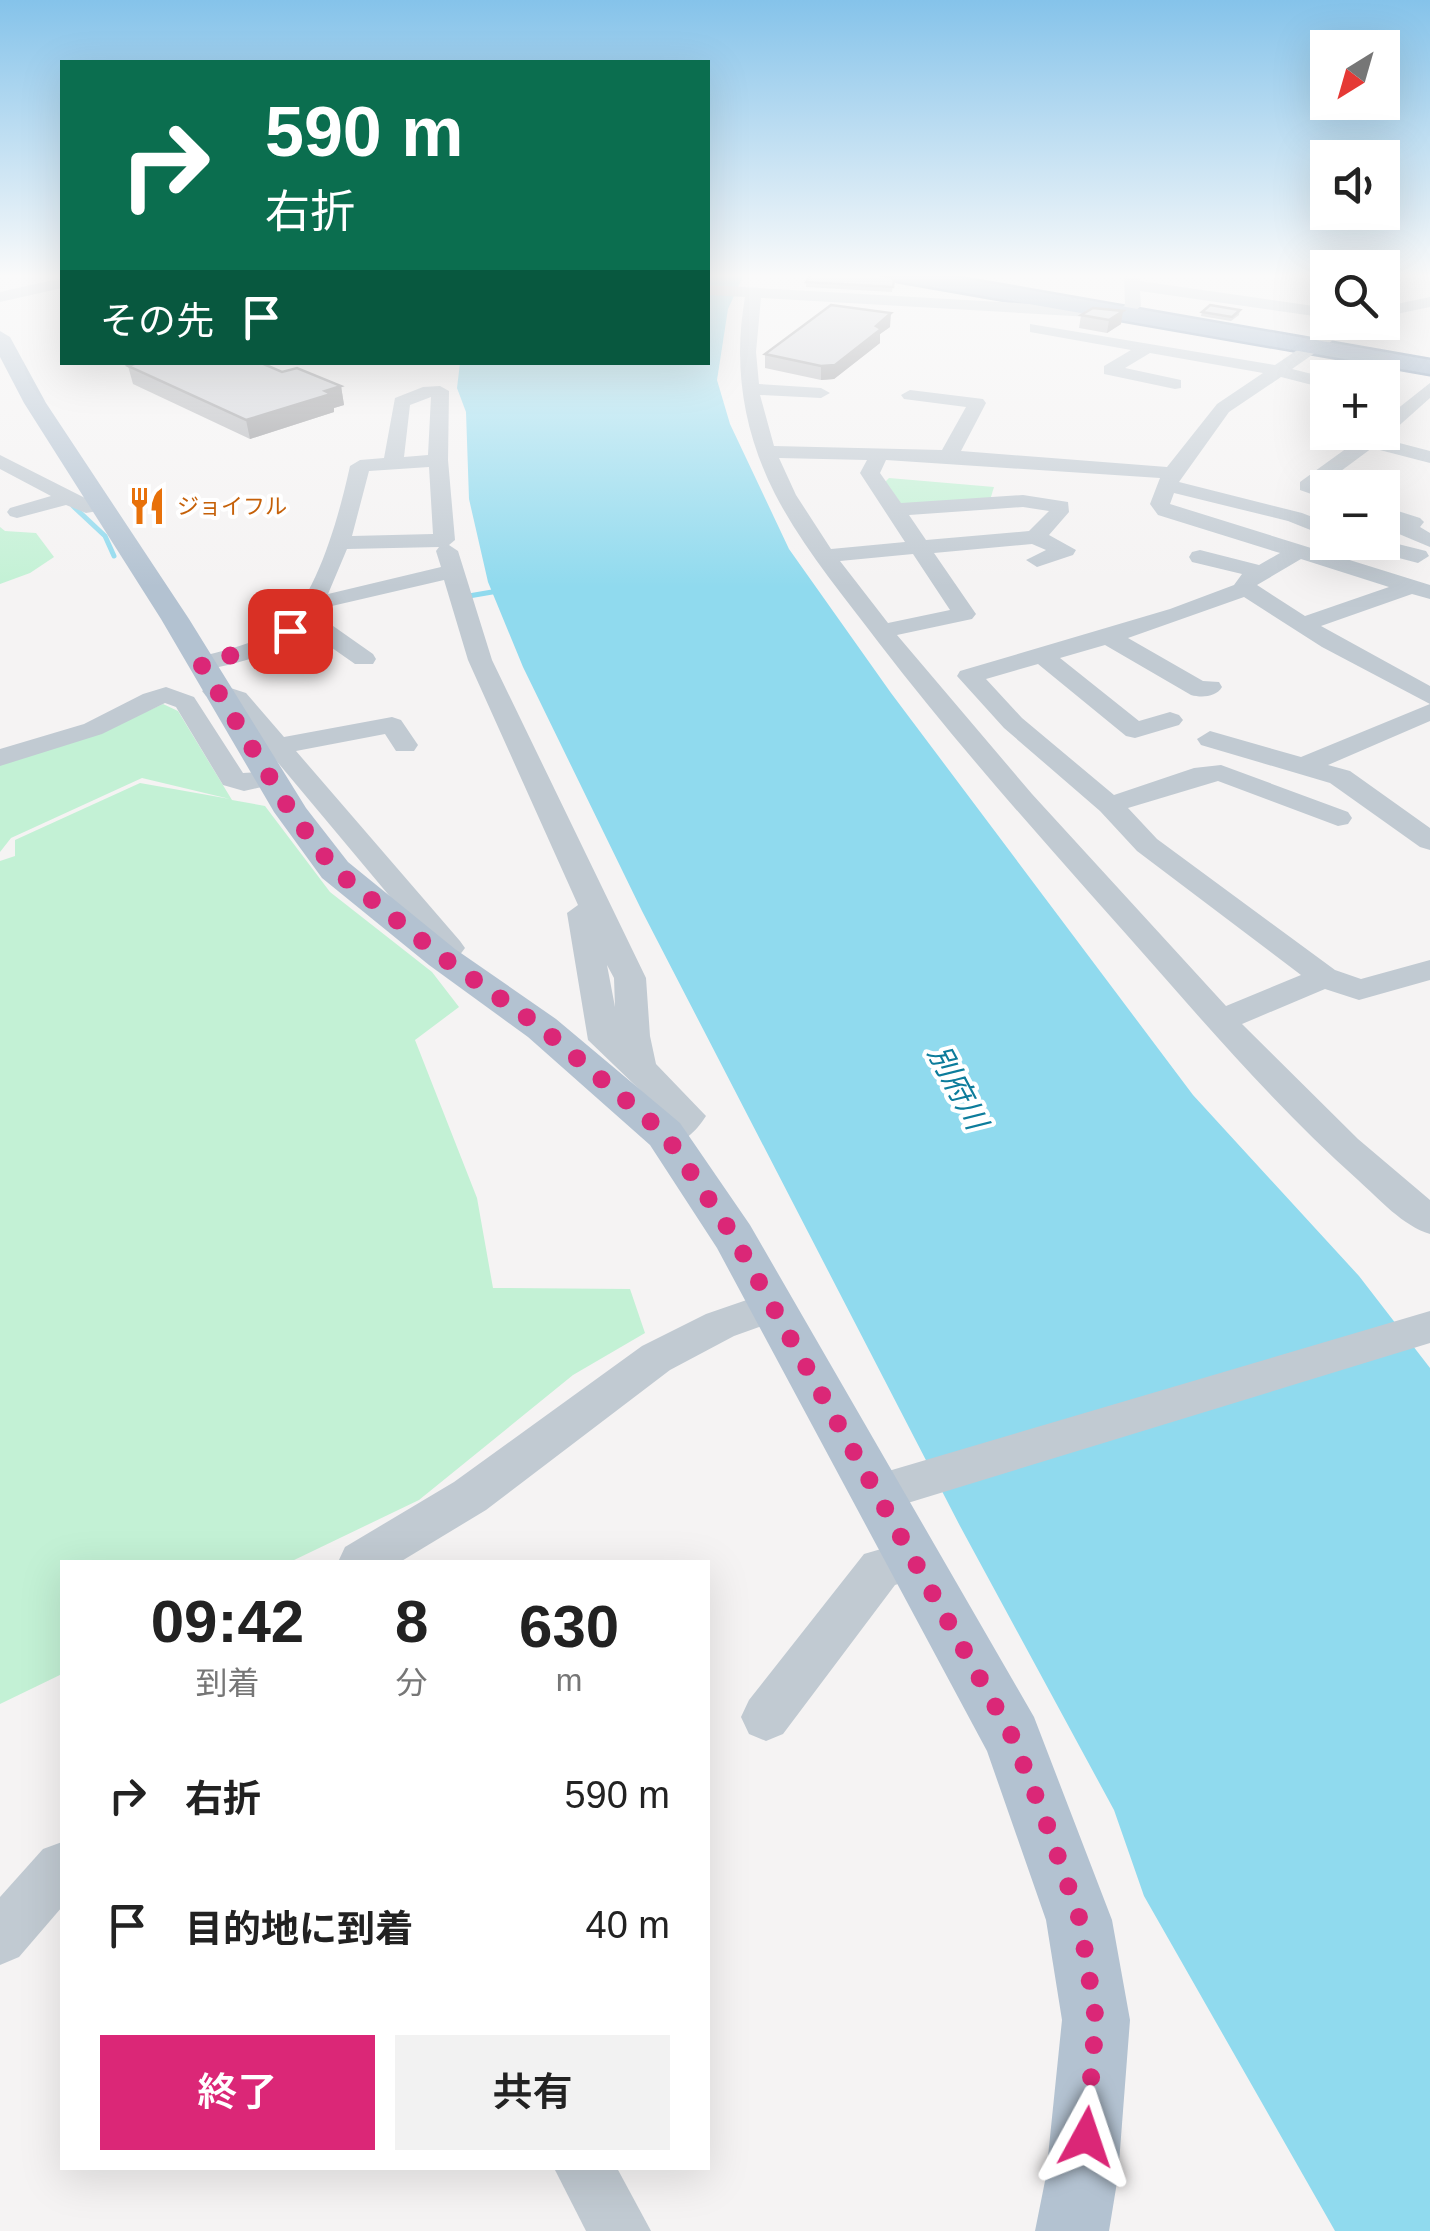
<!DOCTYPE html>
<html lang="ja">
<meta charset="utf-8">
<style>
:root{--surface:#fff;--page:#f2f2f2;--text:#222;--muted:#767676;--accent:#db2777}
body{margin:0;font-family:Arial,"Noto Sans JP",sans-serif;background:var(--page);color:var(--text);height:100vh;display:flex;flex-direction:column;font-size:38px;white-space:nowrap}
*{box-sizing:border-box;margin:0}
p{font-size:32px;color:var(--muted)}
.icon{flex:none;width:55px;height:55px;fill:none;stroke:currentColor;stroke-width:2;stroke-linecap:round;stroke-linejoin:round}
.map{position:relative;flex:1;overflow:hidden}
.panel{position:absolute;left:60px;top:1560px;width:650px;height:610px;display:flex;flex-direction:column;background:var(--surface);border-radius:0px;box-shadow:0 10px 40px #0002}
.panel>*{flex:none}
.guide{position:absolute;left:60px;top:60px;width:650px;height:305px;border-radius:0px;box-shadow:0 10px 40px #0002;background:#0b6e4f;color:#fff;overflow:hidden}
.needle{width:65px;rotate:217deg}
.controls{position:absolute;left:1310px;top:30px;display:grid;gap:20px}
.controls a{display:grid;place-items:center;width:90px;height:90px;border-radius:0px;background:var(--surface);box-shadow:0 10px 40px #0002;font-size:50px}
.pin{position:absolute;display:grid;place-items:center;width:85px;height:85px;color:#fff;margin:-42px;border-radius:20px;box-shadow:0 5px 15px #0006}
.me{position:absolute;width:110px;margin:-55px;rotate:5deg;stroke-linejoin:round;filter:drop-shadow(0 0 8px #0008)}
.turn{display:flex;align-items:center;gap:35px;height:210px;padding:0 40px;font-size:45px}
.turn .icon{width:130px;height:130px;stroke-width:2.5}
.turn b{display:block;font-size:70px;line-height:85px}
.then{display:flex;align-items:center;height:95px;padding:0 40px;background:#0003;gap:20px;font-size:38px}
.eta{display:flex;justify-content:space-evenly;align-items:center;height:170px;text-align:center}
.eta b{font-size:60px;font-weight:600;line-height:70px}
.cta{display:flex;gap:20px;margin-top:auto;padding:20px 40px}
.cta a{flex:1;height:115px;border-radius:0px;background:var(--accent);color:#fff;font-size:40px;font-weight:600;line-height:115px;text-align:center}
.cta a+a{background:var(--page);color:var(--text)}
ul{padding:0;list-style:none}
li{display:flex;align-items:center;gap:30px;height:130px;padding:0 40px}
li div{flex:1}
li b{display:block;font-size:38px}
li em{font-style:normal}
.map>svg:first-child{display:block}
</style>
<div class="map">
<svg width="1430" height="2231" viewBox="0 0 1430 2231">
<rect width="100%" height="100%" fill="#f5f3f3"/>
<!-- green -->
<g fill="#c3f1d5">
<path d="M 889,478 L 994,487 L 990,500 L 900,506 L 885,482 Z"/>
<path d="M 0,527 L 5,531 L 36,533 L 54,557 L 30,573 L 0,584 Z"/>
<path d="M 163,704 L 178,711 L 232,800 L 265,806 L 330,892 L 432,972 L 459,1007 L 415,1040 L 477,1198 L 493,1288 L 630,1289 L 645,1333 L 573,1375 L 419,1500 L 290,1562 L 62,1562 L 62,1674 L 0,1704 L 0,861 L 15,856 L 15,840 L 140,783 L 230,799 L 142,778 L 11,838 L 0,852 L 0,765 L 103,731 Z"/>
</g>
<!-- water -->
<path fill="#90daee" d="M 708,274 L 744,274 L 728,309 L 717,380 L 730,424 L 789,549 L 891,693 L 1193,1095 L 1359,1276 L 1430,1368 L 1430,2231 L 1335,2231 L 1144,1896 L 1114,1810 L 960,1526 L 642,911 L 523,667 L 488,582 L 469,499 L 466,412 L 457,388 L 460,363 L 708,362 Z"/>
<g fill="none" stroke-linecap="round" stroke-linejoin="round">
<!-- stream -->
<g stroke="#90daee" stroke-width="5">
<path d="M 73,506 L 105,536 L 114,556"/>
<path d="M 463,597 L 498,591"/>
</g>
<!-- highway casing -->
<g stroke="#7690ad" stroke-width="5">
<path id="highway" d="M 886,274 L 937,274 L 1430,360 L 1430,374 L 897,281 Z"/>
</g>
<!-- minor -->
<g fill="#c1cad2" fill-rule="evenodd">
<path d="M 1124,274 L 1140,274 L 1140,281 L 1328,308 L 1328,318 L 1140,291 L 1141,306 L 1125,319 L 761,298 L 756,352 L 759,384 L 821,388 L 830,393 L 821,398 L 760,395 L 774,446 L 942,450 L 966,407 L 904,399 L 901,395 L 910,390 L 983,399 L 986,403 L 961,451 L 1167,467 L 1217,404 L 1263,373 L 1150,353 L 1125,368 L 1181,380 L 1181,388 L 1175,389 L 1104,374 L 1104,366 L 1131,350 L 1030,332 L 1030,324 L 1275,365 L 1339,322 L 1359,322 L 1292,369 L 1328,378 L 1328,389 L 1281,377 L 1229,412 L 1179,482 L 1302,513 L 1328,523 L 1328,537 L 1288,521 L 1174,493 L 1170,504 L 1430,585 L 1430,599 L 1412,594 L 1321,626 L 1430,686 L 1430,704 L 1322,647 L 1244,597 L 1128,638 L 1203,681 L 1219,682 L 1222,687 C 1216,697 1202,698 1191,695 L 1105,645 L 1060,658 L 1139,721 L 1170,712 L 1179,715 L 1183,720 L 1179,725 L 1135,738 L 1126,736 L 1038,664 L 986,679 L 1022,718 L 1114,795 L 1194,768 L 1221,765 L 1348,812 L 1352,818 L 1348,824 L 1338,826 L 1218,781 L 1128,808 L 1157,839 L 1335,970 L 1361,979 L 1430,960 L 1430,980 L 1359,1000 L 1325,989 L 1242,1024 L 1358,1139 L 1430,1200 L 1430,1234 C 1403,1226 1379,1199 1358,1180 C 1288,1117 1226,1048 1164,977 C 1067,867 968,759 879,643 C 842,594 803,548 775,494 C 743,431 733,366 745,297 L 708,295 L 708,285 L 1121,309 L 1125,305 ZM 779,458 L 867,460 L 860,473 L 905,542 L 831,549 L 796,495 ZM 886,460 L 1160,478 L 1150,504 L 1158,515 L 1280,553 L 1259,565 L 1200,550 L 1192,552 L 1189,557 L 1192,562 L 1242,574 L 1234,585 L 1170,609 L 960,671 L 957,676 L 1004,728 L 1100,811 L 1137,851 L 1301,975 L 1226,1006 L 1032,794 L 897,635 L 972,619 L 976,614 L 934,553 L 1032,544 L 1046,550 L 1026,560 L 1037,567 L 1073,555 L 1076,550 L 1049,535 L 1069,512 L 1068,502 L 1023,495 L 901,503 L 880,473 ZM 1023,507 L 1049,511 L 1029,531 L 926,540 L 909,515 ZM 913,554 L 950,610 L 888,623 L 840,561 ZM 1301,559 L 1389,587 L 1305,616 L 1257,585 Z"/>
<path d="M 1293,274 L 1328,274 L 1328,281 Z"/>
<path d="M 62,278 L 62,288 L 0,302 L 0,292 Z"/>
<path d="M 1430,297 L 1430,307 L 1382,317 L 1382,307 Z"/>
<path d="M 1430,383 L 1430,398 L 1384,439 L 1430,451 L 1430,463 L 1372,448 L 1322,485 L 1329,488 L 1328,500 L 1300,490 L 1300,482 L 1369,432 L 1382,432 L 1382,421 Z"/>
<path d="M 440,386 L 449,391 L 448,460 L 455,540 L 449,545 L 458,551 L 492,660 L 646,978 L 650,1036 L 656,1064 L 706,1116 C 693,1136 677,1150 652,1143 L 647,1134 L 652,1125 L 668,1117 L 588,1040 L 567,913 L 578,905 L 468,660 L 444,580 L 319,609 L 314,618 L 326,621 L 373,654 L 376,659 L 373,664 L 355,664 L 305,629 C 280,655 235,663 201,671 L 189,664 L 192,659 C 221,651 255,645 280,627 C 317,599 340,512 350,466 L 360,460 L 384,458 L 395,398 L 423,387 ZM 431,397 L 428,455 L 404,457 L 410,405 ZM 429,467 L 433,534 L 352,536 L 369,471 ZM 439,547 L 436,551 L 441,567 L 328,594 L 347,549 ZM 607,965 L 614,978 L 615,1007 Z"/>
<path d="M 0,455 L 89,500 L 103,499 L 113,505 L 110,509 L 86,513 L 66,505 L 17,518 L 10,516 L 7,512 L 10,508 L 51,496 L 0,469 Z"/>
<path d="M 1382,506 L 1420,518 L 1424,522 L 1420,527 L 1430,533 L 1430,547 L 1399,534 L 1396,529 L 1399,524 L 1382,519 Z"/>
<path d="M 1382,540 L 1426,551 L 1429,556 L 1418,563 L 1357,547 L 1355,542 Z"/>
<path d="M 215,683 L 246,693 L 284,737 L 392,717 L 401,720 L 418,745 L 414,751 L 396,751 L 385,734 L 296,751 L 460,941 L 465,948 L 453,964 L 431,964 L 426,957 L 433,948 L 228,703 L 206,696 L 202,691 Z"/>
<path d="M 166,687 L 194,697 L 243,773 L 280,771 L 284,777 L 280,783 L 244,791 L 223,785 L 176,707 L 165,703 L 102,734 L 0,766 L 0,749 L 84,724 L 143,694 Z"/>
<path d="M 1430,704 L 1430,721 L 1328,765 L 1350,771 L 1430,828 L 1430,850 L 1420,847 L 1330,783 L 1201,745 L 1197,739 L 1210,731 L 1301,757 Z"/>
<path d="M 773,1291 L 787,1295 L 793,1306 L 787,1317 L 734,1336 L 670,1370 L 486,1510 L 400,1562 L 338,1562 L 345,1547 L 454,1482 L 642,1346 L 706,1314 Z"/>
<path d="M 1430,1311 L 1430,1343 L 875,1513 L 859,1508 L 853,1494 L 859,1480 L 875,1475 Z"/>
<path d="M 912,1540 L 928,1546 L 935,1560 L 928,1574 L 895,1585 L 783,1734 L 766,1741 L 749,1734 L 741,1717 L 749,1700 L 864,1554 Z"/>
<path d="M 62,1842 L 62,1907 L 19,1957 L 0,1965 L 0,1897 L 43,1849 Z"/>
<path d="M 554,2168 L 617,2168 L 651,2231 L 586,2231 Z"/>
</g>
<!-- major -->
<path fill="#b3c2d1" fill-rule="evenodd" d="M 0,331 L 10,337 L 46,403 L 189,619 L 306,808 L 348,862 L 455,949 L 556,1019 L 680,1123 L 750,1225 L 1034,1717 L 1112,1920 L 1130,2020 L 1118,2176 L 1109,2231 L 1035,2231 L 1046,2176 L 1062,2020 L 1046,1920 L 987,1751 L 717,1248 L 650,1145 L 528,1037 L 429,965 L 322,878 L 274,812 L 161,619 L 24,403 L 0,357 Z"/>
<!-- highway -->
<use href="#highway" fill="#8ba5c1" fill-rule="evenodd"/>
</g>
<!-- wall -->
<g fill="#b0b2b7">
<path d="M 894,278 L 892,292 L 806,287 L 806,282 Z"/>
<path d="M 1093,308 L 1121,324 L 1107,333 L 1079,328 L 1081,315 Z"/>
<path d="M 1240,310 L 1239,315 L 1231,321 L 1201,316 L 1202,312 Z"/>
<path d="M 890,327 L 880,334 L 880,343 L 834,379 L 821,380 L 765,368 L 765,354 Z"/>
<path d="M 128,366 L 341,386 L 344,405 L 334,408 L 334,412 L 250,439 L 133,384 Z"/>
</g>
<!-- shaded-wall -->
<g fill="#909195">
<path d="M 1123,311 L 1121,324 L 1107,333 L 1109,320 Z"/>
<path d="M 891,313 L 890,327 L 880,334 L 880,343 L 834,379 L 821,380 L 821,366 Z"/>
<path d="M 341,386 L 344,405 L 334,408 L 334,412 L 250,439 L 246,420 Z"/>
</g>
<!-- building -->
<g fill="#cdcfd5" stroke="#909195" stroke-width="2.5">
<path d="M 811,274 L 875,274 L 894,278 L 893,287 L 806,282 Z"/>
<path d="M 831,305 L 891,313 L 876,326 L 881,329 L 835,365 L 821,366 L 765,354 Z"/>
<path d="M 1210,305 L 1240,310 L 1232,317 L 1202,312 Z"/>
<path d="M 1093,308 L 1123,311 L 1109,320 L 1081,315 Z"/>
<path d="M 140,362 L 259,362 L 282,372 L 297,368 L 341,386 L 325,391 L 331,394 L 246,420 L 128,366 Z"/>
</g>
<!-- sky -->
<linearGradient id="sky" x2="0" y2="1"><stop stop-color="#85c3ea"/><stop offset="0.47" stop-color="#fafafa"/><stop offset="1" stop-color="#fafafa" stop-opacity="0"/></linearGradient>
<rect width="1430" height="587" fill="url(#sky)"/>
<g fill="none" stroke-linecap="round" stroke-linejoin="round">
<!-- route -->
<path stroke="#db2777" stroke-width="18" stroke-dasharray="0 32.4" d="M 290,631 L 253,649 L 201,664 L 291,812 L 335,870 L 442,957 L 542,1028 L 665,1134 L 734,1237 L 1013,1738 L 1046,1822 L 1080,1920 L 1096,2020 L 1086,2137"/>
</g>
<!-- icons -->
<defs>
<g id="restaurant-bare" transform="scale(3)"><path d="M-5-6h1v4h1v-4h1v4h1v-4h1v5L-1.5 .5V6h-2V.5L-5-1ZM5-6V6H3V1.5H1.5Q1.5-4 5-6Z" fill="#e8710a" stroke="#fff" stroke-width="2.5" paint-order="stroke"/></g>
</defs>
<g fill-rule="evenodd">
<use href="#restaurant-bare" x="147" y="506"/>
</g>
<g text-anchor="middle" dominant-baseline="central" stroke-width="8" stroke-linejoin="round" paint-order="stroke">
<!-- far-food labels -->
<g font-size="22" fill="#c56008" stroke="#fff" text-anchor="start">
<text x="177" y="506">ジョイフル</text>
</g>
<!-- water labels -->
<g font-size="30" font-style="italic" fill="#0c7c9b" stroke="#fff">
<text transform="translate(958 1087) rotate(62)">別府川</text>
</g>
</g>
</svg>
<div class="controls">
<a><svg class="needle" viewBox="-14 -14 28 28"><path d="M0-13l5 13h-10z" fill="#e53935"/><path d="M0 13l5-13h-10z" fill="#767676"/></svg></a>
<a><svg class="icon" aria-label="sound" viewBox="0 0 24 24"><path d="M4 9h4l5-4v14l-5-4H4zM17 9q2 3 0 6"/></svg></a>
<a><svg class="icon" aria-label="search" viewBox="0 0 24 24"><circle cx="10" cy="10" r="6"/><path d="M15 15l6 6"/></svg></a>
<a>+</a>
<a>−</a>
</div>
<div class="pin" style="left:290px;top:631px;background:#d93025"><svg class="icon" aria-label="arrive" viewBox="0 0 24 24"><path d="M6 21V4h12l-3 4 3 4H6"/></svg></div>
<svg class="me" style="left:1086px;top:2137px" viewBox="-20 -20 40 40"><path d="M0-17L14 15 0 8-14 15z" fill="#db2777" stroke="#fff" stroke-width="4"/></svg>
<div class="guide">
<div class="turn"><svg class="icon" aria-label="right" viewBox="0 0 24 24"><path d="M7 20v-9h11M14 6l5 5-5 5"/></svg><div><b>590 m</b>右折</div></div>
<div class="then">その先<svg class="icon" aria-label="arrive" viewBox="0 0 24 24"><path d="M6 21V4h12l-3 4 3 4H6"/></svg></div>
</div>
<section class="panel">
<div class="eta">
<div><b>09:42</b><p>到着</p></div>
<div><b>8</b><p>分</p></div>
<div><b>630</b><p>m</p></div>
</div>
<ul>
<li><svg class="icon" aria-label="right" viewBox="0 0 24 24"><path d="M7 20v-9h11M14 6l5 5-5 5"/></svg><div><b>右折</b></div><em>590 m</em></li>
<li><svg class="icon" aria-label="arrive" viewBox="0 0 24 24"><path d="M6 21V4h12l-3 4 3 4H6"/></svg><div><b>目的地に到着</b></div><em>40 m</em></li>
</ul>
<div class="cta"><a>終了</a><a>共有</a></div>
</section>
</div>
